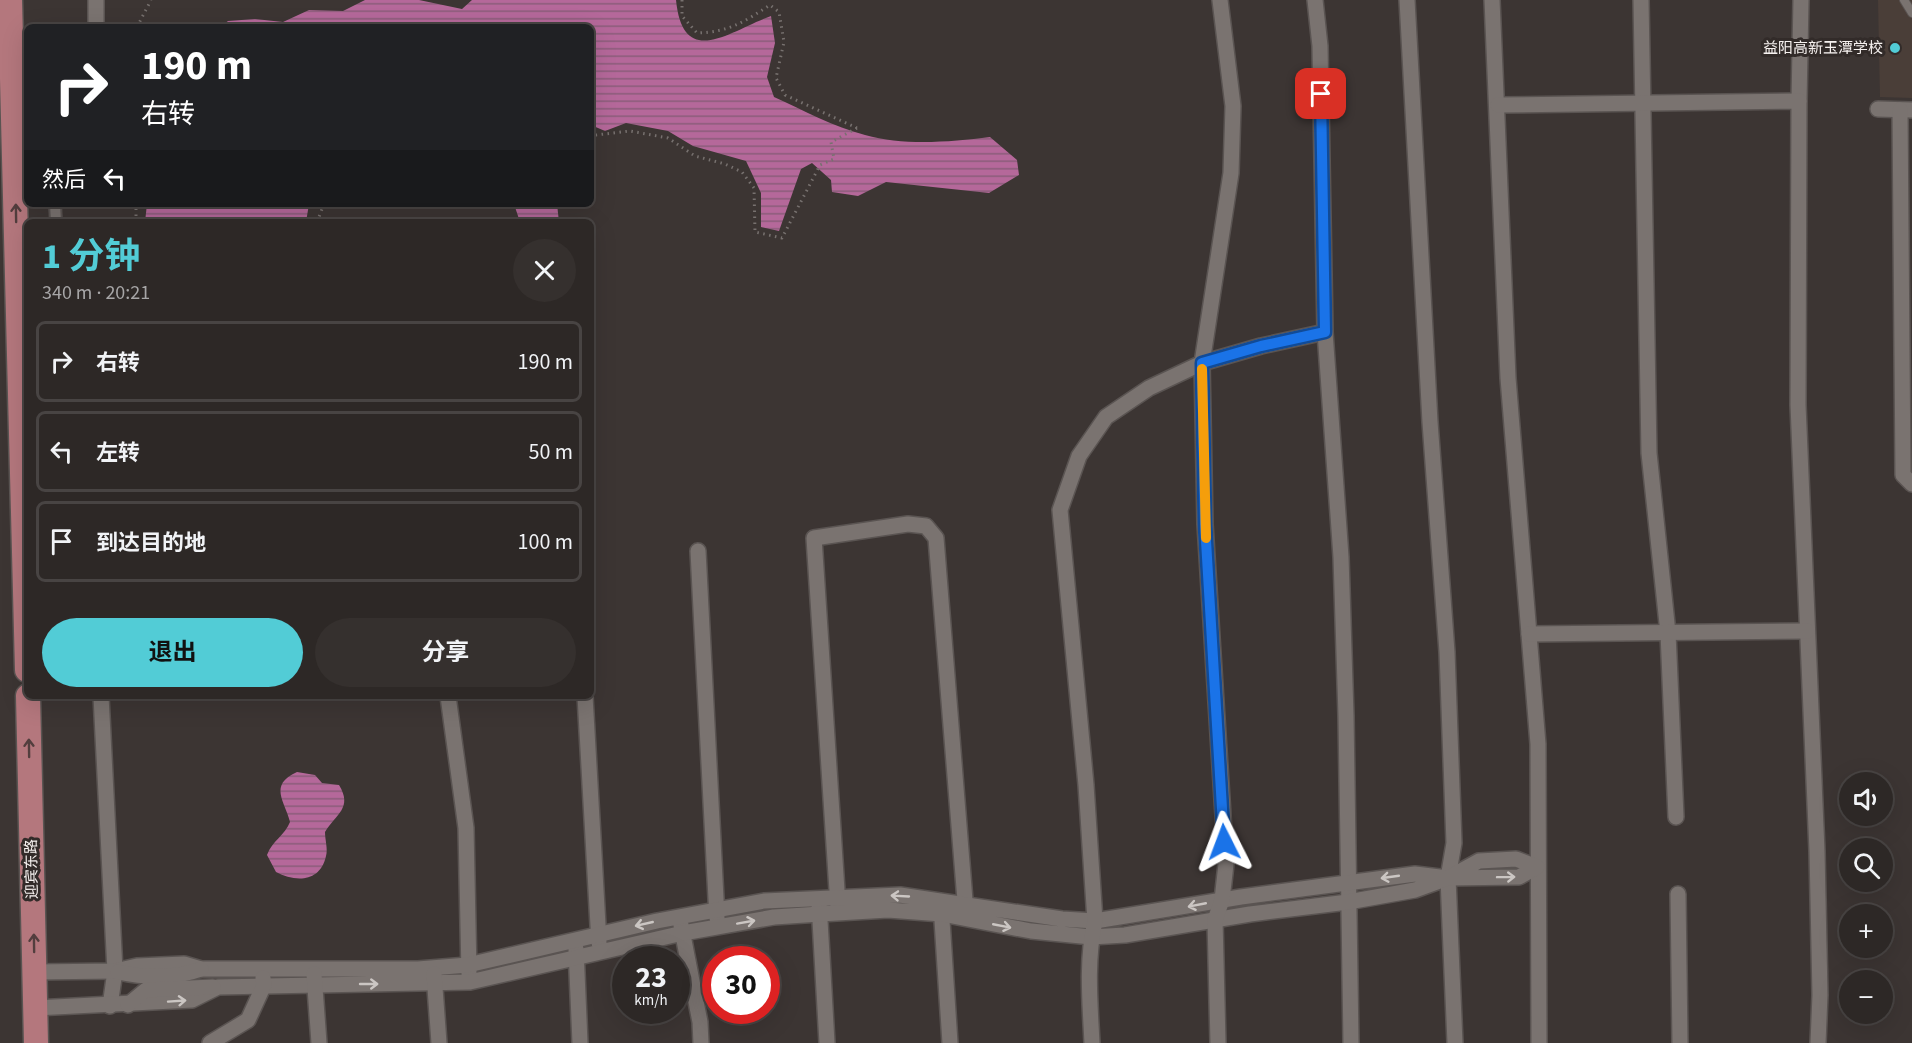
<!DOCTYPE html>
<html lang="zh">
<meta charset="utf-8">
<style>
:root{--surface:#2d2826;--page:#35302e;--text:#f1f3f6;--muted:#a7a6a7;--line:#484443;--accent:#52ccd6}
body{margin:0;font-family:"Source Sans 3","Noto Sans SC",sans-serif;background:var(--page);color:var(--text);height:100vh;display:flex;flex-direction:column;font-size:22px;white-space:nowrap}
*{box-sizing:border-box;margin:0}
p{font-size:20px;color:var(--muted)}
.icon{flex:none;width:33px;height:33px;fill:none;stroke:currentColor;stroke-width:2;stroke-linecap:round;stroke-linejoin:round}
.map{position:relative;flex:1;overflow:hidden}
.side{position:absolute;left:24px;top:219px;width:570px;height:480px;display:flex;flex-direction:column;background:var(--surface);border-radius:9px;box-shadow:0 6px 24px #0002,0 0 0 2px var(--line)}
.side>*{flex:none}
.hud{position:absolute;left:24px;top:24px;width:570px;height:183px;border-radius:9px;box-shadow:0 6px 24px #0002,0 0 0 2px var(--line);background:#202124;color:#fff;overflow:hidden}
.buttons{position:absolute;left:1839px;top:772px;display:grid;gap:12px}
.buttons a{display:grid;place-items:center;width:54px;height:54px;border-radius:50%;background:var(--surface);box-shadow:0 6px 24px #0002,0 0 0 2px var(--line);font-size:30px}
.speed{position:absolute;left:612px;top:946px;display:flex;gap:12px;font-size:30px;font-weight:700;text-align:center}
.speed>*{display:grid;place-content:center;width:78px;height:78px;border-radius:50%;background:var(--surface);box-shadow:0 6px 24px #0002,0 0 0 2px var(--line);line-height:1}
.speed small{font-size:15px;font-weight:400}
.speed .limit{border:9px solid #d22;background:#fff;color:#111}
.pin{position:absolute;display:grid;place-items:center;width:51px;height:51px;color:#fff;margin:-26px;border-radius:12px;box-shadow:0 3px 9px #0006}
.me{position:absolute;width:66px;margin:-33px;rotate:357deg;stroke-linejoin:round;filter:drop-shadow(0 0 4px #0008)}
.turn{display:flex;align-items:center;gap:21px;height:126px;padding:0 18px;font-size:27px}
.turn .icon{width:78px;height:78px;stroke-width:2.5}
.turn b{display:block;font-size:42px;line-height:51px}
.then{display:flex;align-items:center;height:57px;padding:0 18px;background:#0003;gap:12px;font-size:22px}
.round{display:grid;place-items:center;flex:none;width:63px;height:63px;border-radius:32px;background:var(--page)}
.head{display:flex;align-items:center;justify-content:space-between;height:102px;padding:0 18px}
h1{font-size:36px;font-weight:700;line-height:45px;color:var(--accent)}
.button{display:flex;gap:12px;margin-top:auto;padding:12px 18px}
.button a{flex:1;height:69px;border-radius:36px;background:var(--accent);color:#111;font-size:24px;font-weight:700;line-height:69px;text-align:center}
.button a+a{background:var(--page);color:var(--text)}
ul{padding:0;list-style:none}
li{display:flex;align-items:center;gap:18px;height:81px;margin:0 12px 9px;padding:0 6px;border:3px solid var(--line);border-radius:9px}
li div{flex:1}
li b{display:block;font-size:22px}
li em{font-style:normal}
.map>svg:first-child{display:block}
</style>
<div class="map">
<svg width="1912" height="1043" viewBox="0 0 1912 1043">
<defs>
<pattern id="water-rules" width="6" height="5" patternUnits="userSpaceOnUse" patternTransform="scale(1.5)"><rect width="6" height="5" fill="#b5689a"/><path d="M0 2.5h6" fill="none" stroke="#8a5c79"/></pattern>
</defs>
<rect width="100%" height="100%" fill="#3c3533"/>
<!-- built -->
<path fill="#4a3e38" d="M 1878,0 L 1912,0 L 1912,98 L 1880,97 Z"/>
<!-- water -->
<g fill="url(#water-rules)">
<path d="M 365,0 L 419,0 L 462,9 L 472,0 L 676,0 C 683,71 731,30 771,16 L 775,43 L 767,77 L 774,97 C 803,110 834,127 865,135 C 904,146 950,142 990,137 L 1017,160 L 1019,175 L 989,193 L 886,182 L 858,196 L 832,192 L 831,180 L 812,163 L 801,169 L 779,231 L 761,227 L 761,193 L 746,161 L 693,146 L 668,131 L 626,123 L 605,131 L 591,125 L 591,27 L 220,27 L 228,21 L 255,19 L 283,22 L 309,10 L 343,11 Z"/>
<path d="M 147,204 L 309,204 L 306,222 L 145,222 Z"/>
<path d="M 514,204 L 557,204 L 559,222 L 520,222 Z"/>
<path d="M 297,772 L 315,775 L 322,783 L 339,785 C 353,808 336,814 325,832 C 325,840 328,849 326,856 C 320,883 295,882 276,872 L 267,855 C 272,841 285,835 290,822 C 285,801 268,785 297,772 Z"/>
</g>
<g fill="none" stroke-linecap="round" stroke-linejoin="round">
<!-- service casing -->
<g stroke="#5a5452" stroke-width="10">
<path id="service" d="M 1904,0 L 1912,13"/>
</g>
<!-- pedestrian casing -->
<g stroke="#5a5452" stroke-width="14">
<path id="pedestrian" d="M 55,204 L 56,222"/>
</g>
<!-- minor casing -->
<g stroke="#5a5452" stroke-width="18">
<g id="minor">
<path d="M 1315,0 L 1320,46 L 1325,332 L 1341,557 L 1346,716 L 1351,1043"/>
<path d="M 1407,0 L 1430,422 L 1447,652 L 1454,843 L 1448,878 L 1455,1043"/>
<path d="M 1492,0 L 1508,378 L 1538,744 L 1539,1043"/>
<path d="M 1641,0 L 1649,453 L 1668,633 L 1676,817"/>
<path d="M 96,27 L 96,0"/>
<path d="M 1799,101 L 1801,0"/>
<path d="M 1498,105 L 1799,101 L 1798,405 L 1817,851 L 1820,995 L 1818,1043"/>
<path d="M 1878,109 L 1912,110"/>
<path d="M 1900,110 L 1903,475 L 1912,484"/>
<path d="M 698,551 L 717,918"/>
<path d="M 1529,634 L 1807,631"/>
<path d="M 101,696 L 115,971 L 110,1006"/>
<path d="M 448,696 L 466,828 L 469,974"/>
<path d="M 585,696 L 599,943"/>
<path d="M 1678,894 L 1680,1043"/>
<path d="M 819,903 L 827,1043"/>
<path d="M 941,905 L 950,1043"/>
<path d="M 838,906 L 814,538 L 908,524 L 926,526 L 936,538 L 966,913"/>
<path d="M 681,925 L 700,1022 L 701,1043"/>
<path d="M 576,949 L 580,1043"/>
<path d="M 34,972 L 115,971 L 137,966 L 184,964 L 201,969 L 418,969 L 468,965 L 657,921 L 764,901 L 900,895 L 1062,919 L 1095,921 L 1241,897 L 1415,874 L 1448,878 L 1519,877 L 1537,867 L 1516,859 L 1479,861 L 1448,878 L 1415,890 L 1348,902 L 1250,914 L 1125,935 L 1091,937 L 1031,931 L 942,914 L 888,910 L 820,914 L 774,917 L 683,933 L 470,982 L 218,987 L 192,1000 L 35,1008"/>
<path d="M 118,972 C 146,978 174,979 201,969"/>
<path d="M 314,974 L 319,1043"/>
<path d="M 434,974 L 439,1043"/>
<path d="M 128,1005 L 146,990 L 213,987"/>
<path d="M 210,1043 L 248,1020 L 264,985 L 263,978"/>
<path d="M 1092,1043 C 1090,1003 1086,961 1095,921 L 1086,785 L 1060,510 L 1079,456 L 1106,417 L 1149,388 L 1202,363 L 1231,173 L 1233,106 L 1220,0"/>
<path d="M 1218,1043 L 1215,920 L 1222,900 L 1226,864 L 1205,524 L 1202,363 L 1261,346 L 1325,332"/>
</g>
</g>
<!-- trunk casing -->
<g stroke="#5a5452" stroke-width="27">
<g id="trunk">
<path d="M 10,0 L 27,670"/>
<path d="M 28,696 L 36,1043"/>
</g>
</g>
<!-- path -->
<g stroke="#77716f" stroke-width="3" stroke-dasharray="1.5 4.5" stroke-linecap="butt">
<path d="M 682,0 L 682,16 L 697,33 C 729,32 744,22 770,5 L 779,12 L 784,42 L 776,78 L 785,95 L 857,128"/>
<path d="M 137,27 L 151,0"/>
<path d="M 591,131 L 596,135 L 630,131 L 668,138 L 695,156 L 725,164 L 742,172 L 754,188 L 755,232 L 782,238 L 820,165 L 834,159 L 831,142 L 857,128"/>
<path d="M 136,222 L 136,204"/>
<path d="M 317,222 L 324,204"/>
</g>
<!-- service -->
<use href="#service" stroke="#7a7370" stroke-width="8"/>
<!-- pedestrian -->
<use href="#pedestrian" stroke="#7a7370" stroke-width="10"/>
<!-- minor -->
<use href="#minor" stroke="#7a7370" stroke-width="15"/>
<!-- trunk -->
<use href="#trunk" stroke="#b4777d" stroke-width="24"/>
</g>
<!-- one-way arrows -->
<defs><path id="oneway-shaft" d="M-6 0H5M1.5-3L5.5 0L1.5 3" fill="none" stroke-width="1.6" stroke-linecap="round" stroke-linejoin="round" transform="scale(1.5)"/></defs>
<g stroke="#523e3e">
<use href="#oneway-shaft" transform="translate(16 213) rotate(-91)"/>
<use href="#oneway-shaft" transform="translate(29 748) rotate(-91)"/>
<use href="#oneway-shaft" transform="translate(34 943) rotate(-91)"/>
</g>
<g stroke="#cbc6c3">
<use href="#oneway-shaft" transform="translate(1390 877) rotate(172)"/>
<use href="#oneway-shaft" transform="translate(1506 877) rotate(-1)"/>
<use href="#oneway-shaft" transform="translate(900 896) rotate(-177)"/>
<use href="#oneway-shaft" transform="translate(1197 905) rotate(169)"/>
<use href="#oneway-shaft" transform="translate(746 922) rotate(-10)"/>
<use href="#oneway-shaft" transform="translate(644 924) rotate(167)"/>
<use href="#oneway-shaft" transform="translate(1002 926) rotate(11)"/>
<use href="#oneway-shaft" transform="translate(369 984)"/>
<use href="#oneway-shaft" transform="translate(177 1001) rotate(-4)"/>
</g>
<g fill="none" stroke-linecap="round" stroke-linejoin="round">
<!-- route casing -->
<g stroke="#114b97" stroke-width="15">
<path id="route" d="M 1224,842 L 1205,524 L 1202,363 L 1261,346 L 1325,332 L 1321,94"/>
</g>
<!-- route -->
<use href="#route" stroke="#1a73e8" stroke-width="10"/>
<!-- slow -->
<path stroke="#f59e0b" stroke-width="10" d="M 1202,369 L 1206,538"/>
</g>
<!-- markers -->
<circle fill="#52ccd6" stroke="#322b29" stroke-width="2" cx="1895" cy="48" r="6"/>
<g text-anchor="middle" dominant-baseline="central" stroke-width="6" stroke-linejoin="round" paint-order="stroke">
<!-- poi labels -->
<g font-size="15" fill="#f7f2f0" stroke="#322b29" text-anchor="end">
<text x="1883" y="48">益阳高新玉潭学校</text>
</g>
<!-- street labels -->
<g font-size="15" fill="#f7f2f0" stroke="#322b29">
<text transform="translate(32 869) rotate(-91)">迎宾东路</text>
</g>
</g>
</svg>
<div class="buttons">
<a><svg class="icon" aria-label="sound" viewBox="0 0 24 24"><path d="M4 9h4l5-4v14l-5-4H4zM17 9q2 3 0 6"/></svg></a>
<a><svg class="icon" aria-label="search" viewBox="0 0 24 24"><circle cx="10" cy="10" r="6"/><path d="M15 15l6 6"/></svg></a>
<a>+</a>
<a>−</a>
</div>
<div class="speed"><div>23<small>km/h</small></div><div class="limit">30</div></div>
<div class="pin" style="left:1321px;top:94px;background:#d93025"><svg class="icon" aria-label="arrive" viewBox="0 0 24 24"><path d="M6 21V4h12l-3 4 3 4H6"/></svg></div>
<svg class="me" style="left:1224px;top:842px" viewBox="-20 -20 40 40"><path d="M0-17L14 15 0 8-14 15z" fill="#1a73e8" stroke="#fff" stroke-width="4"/></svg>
<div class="hud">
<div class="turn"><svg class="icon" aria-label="right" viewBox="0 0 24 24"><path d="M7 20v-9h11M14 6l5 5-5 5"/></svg><div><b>190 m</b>右转</div></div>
<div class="then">然后<svg class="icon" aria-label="left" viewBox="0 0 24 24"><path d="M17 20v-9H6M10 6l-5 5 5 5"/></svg></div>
</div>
<section class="side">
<div class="head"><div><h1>1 分钟</h1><p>340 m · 20:21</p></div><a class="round"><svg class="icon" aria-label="close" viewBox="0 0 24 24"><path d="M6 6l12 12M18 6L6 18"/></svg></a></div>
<ul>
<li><svg class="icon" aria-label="right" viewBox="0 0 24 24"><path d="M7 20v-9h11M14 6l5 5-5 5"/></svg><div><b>右转</b></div><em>190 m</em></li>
<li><svg class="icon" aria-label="left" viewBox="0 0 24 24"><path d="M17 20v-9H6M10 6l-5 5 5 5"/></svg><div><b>左转</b></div><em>50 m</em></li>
<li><svg class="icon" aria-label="arrive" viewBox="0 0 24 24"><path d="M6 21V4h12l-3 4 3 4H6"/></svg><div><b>到达目的地</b></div><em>100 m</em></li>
</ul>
<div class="button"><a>退出</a><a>分享</a></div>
</section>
</div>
